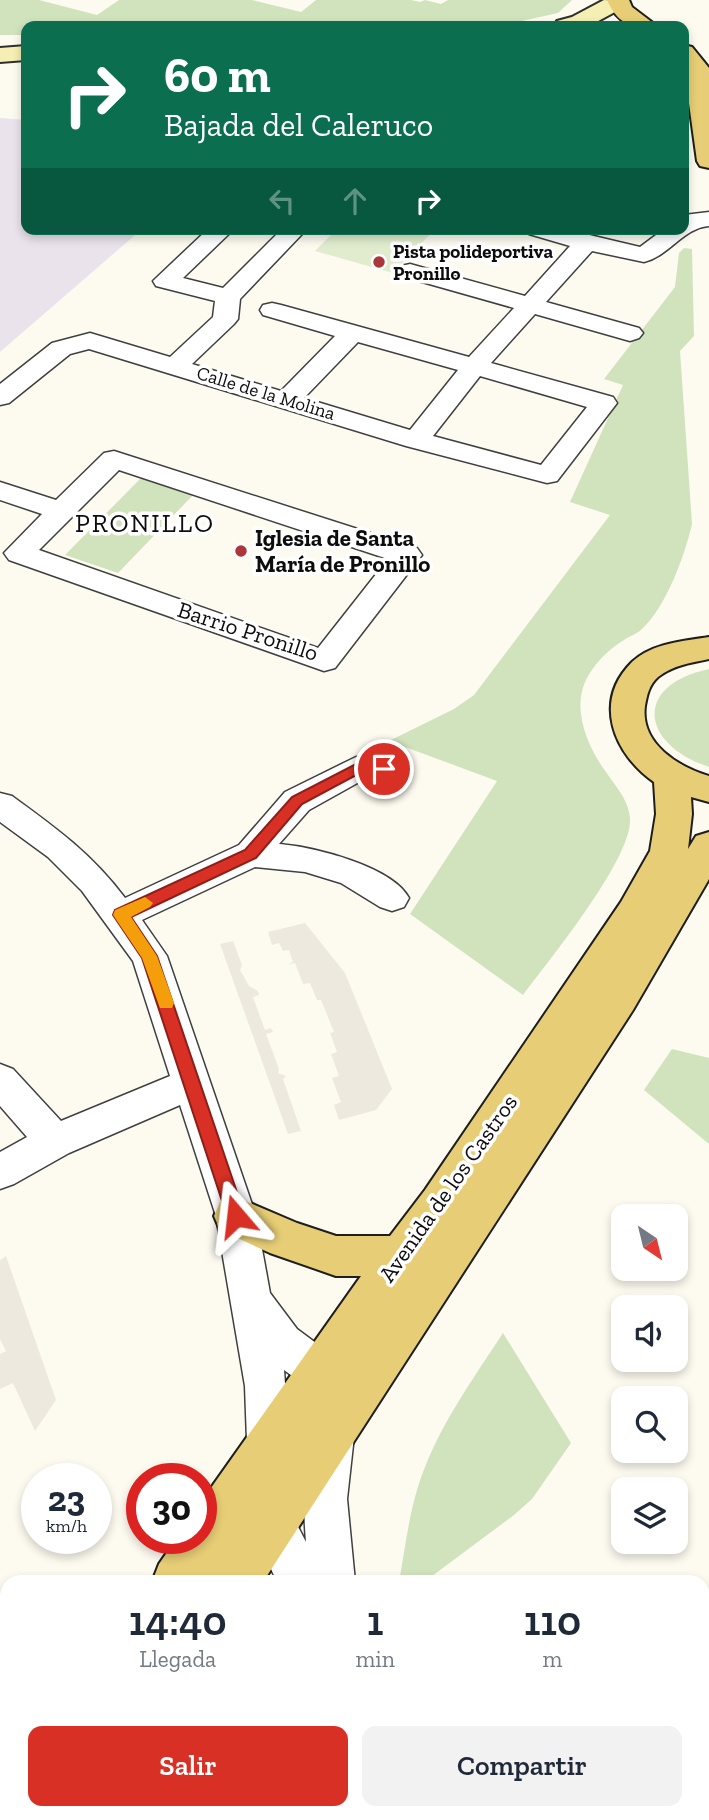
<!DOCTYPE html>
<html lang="es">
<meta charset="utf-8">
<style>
:root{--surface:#fff;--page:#f2f2f3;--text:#1f2937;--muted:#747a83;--accent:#d93025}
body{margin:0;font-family:"Zilla Slab",serif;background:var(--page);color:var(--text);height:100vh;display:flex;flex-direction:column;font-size:26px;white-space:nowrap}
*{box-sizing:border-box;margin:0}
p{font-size:23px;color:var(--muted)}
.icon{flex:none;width:38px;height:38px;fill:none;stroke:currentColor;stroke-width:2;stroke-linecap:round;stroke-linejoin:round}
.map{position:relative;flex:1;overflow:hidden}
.side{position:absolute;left:0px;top:1575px;width:710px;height:245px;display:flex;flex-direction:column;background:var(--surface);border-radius:21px 21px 0 0;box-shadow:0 4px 10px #0003}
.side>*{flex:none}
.banner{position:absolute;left:21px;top:21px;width:668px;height:214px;border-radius:14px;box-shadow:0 4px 10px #0003;background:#0b6e4f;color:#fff;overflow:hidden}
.needle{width:46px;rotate:145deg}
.controls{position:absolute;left:611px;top:1204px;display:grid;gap:14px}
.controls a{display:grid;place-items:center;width:77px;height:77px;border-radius:14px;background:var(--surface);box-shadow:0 4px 10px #0003;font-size:35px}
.speed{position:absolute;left:21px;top:1463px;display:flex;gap:14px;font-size:35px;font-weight:700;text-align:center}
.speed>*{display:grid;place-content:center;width:91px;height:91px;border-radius:50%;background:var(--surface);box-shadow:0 4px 10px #0003;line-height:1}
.speed small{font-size:18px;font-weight:400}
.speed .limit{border:10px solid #d22;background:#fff;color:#111}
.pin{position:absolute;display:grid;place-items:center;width:60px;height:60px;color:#fff;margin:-30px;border:4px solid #fff;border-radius:50%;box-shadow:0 2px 7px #0007}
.me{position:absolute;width:77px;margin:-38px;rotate:343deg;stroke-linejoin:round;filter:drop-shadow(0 0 5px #0008)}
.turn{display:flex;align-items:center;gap:24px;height:147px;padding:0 28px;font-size:32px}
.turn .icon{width:91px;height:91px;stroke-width:2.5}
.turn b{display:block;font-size:49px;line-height:60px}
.lanes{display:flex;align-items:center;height:66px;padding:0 28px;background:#0003;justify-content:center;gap:35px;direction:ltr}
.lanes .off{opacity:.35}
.eta{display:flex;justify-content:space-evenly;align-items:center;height:119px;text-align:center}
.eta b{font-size:42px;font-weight:600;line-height:49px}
.button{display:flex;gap:14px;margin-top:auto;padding:14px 28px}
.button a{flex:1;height:80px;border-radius:14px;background:var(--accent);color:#fff;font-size:28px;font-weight:600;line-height:80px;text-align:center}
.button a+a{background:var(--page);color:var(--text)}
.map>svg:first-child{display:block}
</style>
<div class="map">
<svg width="709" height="1820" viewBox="0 0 709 1820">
<rect width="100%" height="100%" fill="#fdfbf0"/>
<!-- industrial -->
<path fill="#eae3eb" d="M 0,118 L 26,120 L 26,229 L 142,229 L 0,352 Z"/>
<!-- green -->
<g fill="#d0e3bd">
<path d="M 0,0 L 39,0 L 97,15 L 119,0 L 252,0 L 301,12 L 316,0 L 411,0 L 420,2 L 425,0 L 441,4 L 448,0 L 572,0 L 558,13 L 517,22 L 329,26 L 26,26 L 26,35 L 0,35 Z"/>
<path d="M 684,248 L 692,249 L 694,336 L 680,351 L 692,524 C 685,555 666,607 642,629 C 637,634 630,636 624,640 C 607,650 593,665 585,682 C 572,712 589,749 606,772 C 616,787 629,800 630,819 C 632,859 549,960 523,995 L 410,914 L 497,781 L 389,741 L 454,709 L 474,695 L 610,515 L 570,502 L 623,385 L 604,379 L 675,287 L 679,253 Z"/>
<path d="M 143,476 L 195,493 L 118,573 L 65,555 Z"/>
<path d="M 709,669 L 709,767 C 642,745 631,686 709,669 Z"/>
<path d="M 672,1049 L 709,1058 L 709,1144 L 644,1090 Z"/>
<path d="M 503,1333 L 571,1443 L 532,1499 L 514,1515 L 424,1582 L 399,1582 C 406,1543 410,1504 425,1467 C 444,1419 475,1376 503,1333 Z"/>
</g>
<!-- pitch -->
<path fill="#e1ecce" d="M 337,229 L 435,229 L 393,273 L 315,251 Z"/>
<!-- plaza -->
<g fill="#ede9df">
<path d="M 305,923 L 345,973 L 392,1089 L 376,1110 L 339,1120 L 334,1105 L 341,1102 L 332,1078 L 339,1076 L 331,1054 L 337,1052 L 330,1033 L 334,1032 L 321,1000 L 317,1000 L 310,983 L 303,984 L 295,963 L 288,965 L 293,962 L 289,950 L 283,951 L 279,943 L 272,945 L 268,932 Z"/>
<path d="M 233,941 L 242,965 L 240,970 L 249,986 L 258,991 L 259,995 L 253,997 L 265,1030 L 271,1028 L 273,1032 L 266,1034 L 279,1069 L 278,1073 L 286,1076 L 283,1079 L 301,1131 L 288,1134 L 220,944 Z"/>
<path d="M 6,1256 L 56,1400 L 35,1431 L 13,1383 L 0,1389 L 0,1354 L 6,1351 L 0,1339 L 0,1260 Z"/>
</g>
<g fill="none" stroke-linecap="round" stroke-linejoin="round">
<!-- street casing -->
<g stroke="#404040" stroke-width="3">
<g id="street">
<path d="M 709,212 L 709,226 C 683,228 669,256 644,262 L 592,251 L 546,302 L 639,328 L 643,333 L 639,338 L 630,341 L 535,314 L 491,363 L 613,397 L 617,403 L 557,481 L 547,483 L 406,446 L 89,349 L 70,354 L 9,403 L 0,405 L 0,384 L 52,343 L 90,333 L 170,357 L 213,317 L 215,301 L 156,286 L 153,281 L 208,229 L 234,229 L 183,278 L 223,288 L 276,235 L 269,229 L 302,229 L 304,232 L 240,299 L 238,319 L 234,324 L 192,364 L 281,391 L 335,336 L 263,315 L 260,310 L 263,305 L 272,303 L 281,305 L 469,357 L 514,308 L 401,276 L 398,271 L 401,266 L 410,264 L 525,296 L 570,246 L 529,234 L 525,229 L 564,229 L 640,247 L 664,229 L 684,229 L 684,215 ZM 358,342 L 458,370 L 410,430 L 304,398 ZM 480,376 L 587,407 L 541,465 L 433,436 Z"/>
<path d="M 114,451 L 417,548 L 422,555 L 335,668 L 324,671 L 9,560 L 4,553 L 42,514 L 0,500 L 0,482 L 56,500 L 104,453 ZM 119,470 L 388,559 L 318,648 L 39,550 Z"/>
<path d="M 356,757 L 384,758 L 396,762 L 400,770 L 396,778 L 384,782 L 361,781 L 309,810 L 279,844 C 314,847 392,866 409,898 L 404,907 L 392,911 L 380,907 L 341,883 L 305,872 L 255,867 L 142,920 L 167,956 L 256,1216 L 270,1293 L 297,1329 L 328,1352 L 346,1354 L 361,1360 L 367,1374 L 361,1388 C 332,1400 308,1388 284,1370 L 295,1521 L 306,1542 C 303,1502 301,1458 317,1421 L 332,1415 L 347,1421 L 354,1436 L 347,1499 L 355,1582 L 277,1582 L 250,1523 L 245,1386 L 216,1216 L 180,1105 L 69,1153 L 14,1184 L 0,1189 L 0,1152 L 27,1137 L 0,1106 L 0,1064 L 13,1069 L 61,1121 L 170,1076 L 133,961 L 82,891 L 48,857 L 0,822 L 0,793 L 12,796 C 56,828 92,854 125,898 L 239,845 L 285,792 Z"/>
<path d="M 399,1813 L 451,1813 L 454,1820 L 402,1820 Z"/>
</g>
</g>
<!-- secondary casing -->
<g stroke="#2f2f2f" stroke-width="4">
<g id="secondary">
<path d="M 604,0 L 629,1 L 626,6 L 589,26 L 554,26 L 557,21 L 572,17 Z"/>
<path d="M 26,46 L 26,60 L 0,62 L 0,48 Z"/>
</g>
</g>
<!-- primary casing -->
<g stroke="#1e1e1e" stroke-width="4">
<g id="primary">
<path d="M 607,0 L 629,0 L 632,7 L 657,26 C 631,27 619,26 607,0 Z"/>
<path d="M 684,45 L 692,47 L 709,68 L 709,168 L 700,166 L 697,161 L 684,67 Z"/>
<path d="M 709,637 L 709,659 C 691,663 673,665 658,677 C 649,685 647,695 645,706 C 640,744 679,767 709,776 L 709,802 L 691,797 L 692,814 L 688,849 L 696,836 L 709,832 L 709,879 L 633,1010 L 263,1582 L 208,1582 L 209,1578 L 207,1582 L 152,1582 L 159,1564 L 177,1538 L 201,1538 L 201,1502 L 361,1276 L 336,1276 L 270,1253 L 220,1230 L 214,1216 L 220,1202 L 236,1197 L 297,1223 L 336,1236 L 390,1236 L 425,1190 L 621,902 L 650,851 L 656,814 L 654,782 C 614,754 592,702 632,662 C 652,643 684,641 709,637 Z"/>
<path d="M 7,1790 L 7,1813 L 46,1813 L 43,1820 L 0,1820 L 0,1793 Z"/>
<path d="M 48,1813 L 106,1813 L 103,1820 L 45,1820 Z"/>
</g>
</g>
<!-- street -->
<use href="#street" fill="#fff" fill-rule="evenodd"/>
<!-- secondary -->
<use href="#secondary" fill="#f5efb3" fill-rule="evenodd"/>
<!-- primary -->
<use href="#primary" fill="#e7ce76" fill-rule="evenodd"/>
</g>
<!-- route -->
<path fill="#d93025" stroke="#8d1f18" stroke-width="2" d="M 356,764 L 384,764 L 392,769 L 384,775 L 358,774 L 302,804 L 256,858 L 131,917 L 157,956 L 245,1216 L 243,1222 L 236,1224 L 230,1222 L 227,1216 L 142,958 L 113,915 L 115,910 L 245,850 L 292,797 Z"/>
<!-- slow -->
<path fill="#f59e0b" d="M 145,897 L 153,903 L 150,907 L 131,917 L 157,956 L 174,1003 L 172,1008 L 160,1008 L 142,958 L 113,915 L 115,910 Z"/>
<!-- markers -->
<g fill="#ac373a" stroke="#fff" stroke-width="2.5">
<circle cx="379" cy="262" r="7"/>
<circle cx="241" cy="551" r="7"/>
</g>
<g text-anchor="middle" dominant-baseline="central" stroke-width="7" stroke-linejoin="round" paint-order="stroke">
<!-- far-poi labels -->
<g font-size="19" font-weight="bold" fill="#0d0d0d" stroke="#fff" text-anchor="start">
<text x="393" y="251">Pista polideportiva<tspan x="393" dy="22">Pronillo</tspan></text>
</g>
<!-- far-street labels -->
<g font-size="19" fill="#0d0d0d" stroke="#fff">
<text transform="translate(266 393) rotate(17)">Calle de la Molina</text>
</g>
<!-- poi labels -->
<g font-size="23" font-weight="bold" fill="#0d0d0d" stroke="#fff" text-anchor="start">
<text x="255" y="538">Iglesia de Santa<tspan x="255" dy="26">María de Pronillo</tspan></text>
</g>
<!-- street labels -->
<g font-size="23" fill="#0d0d0d" stroke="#fff">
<text transform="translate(248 631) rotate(18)">Barrio Pronillo</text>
<text transform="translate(448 1188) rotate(-55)">Avenida de los Castros</text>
</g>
<!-- quarter labels -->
<g font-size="26" letter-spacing="2" fill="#0d0d0d" stroke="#fff">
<text x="145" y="523">PRONILLO</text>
</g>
</g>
</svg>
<div class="controls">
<a><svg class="needle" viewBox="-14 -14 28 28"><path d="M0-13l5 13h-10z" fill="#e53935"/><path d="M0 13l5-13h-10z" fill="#747a83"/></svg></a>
<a><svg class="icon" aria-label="sound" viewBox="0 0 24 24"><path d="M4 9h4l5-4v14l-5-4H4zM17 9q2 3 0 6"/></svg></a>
<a><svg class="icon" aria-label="search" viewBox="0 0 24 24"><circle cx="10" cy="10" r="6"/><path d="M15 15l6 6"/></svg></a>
<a><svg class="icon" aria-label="layers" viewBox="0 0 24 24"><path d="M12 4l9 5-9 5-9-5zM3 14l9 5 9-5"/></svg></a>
</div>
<div class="speed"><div>23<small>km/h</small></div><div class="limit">30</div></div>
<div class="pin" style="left:384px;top:769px;background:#d93025"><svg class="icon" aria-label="arrive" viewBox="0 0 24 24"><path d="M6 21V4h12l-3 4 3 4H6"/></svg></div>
<svg class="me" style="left:236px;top:1216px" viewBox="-20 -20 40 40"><path d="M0-17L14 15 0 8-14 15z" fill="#d93025" stroke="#fff" stroke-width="4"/></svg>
<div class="banner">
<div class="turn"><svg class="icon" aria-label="right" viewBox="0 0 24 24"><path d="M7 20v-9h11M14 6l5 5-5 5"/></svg><div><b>60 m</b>Bajada del Caleruco</div></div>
<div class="lanes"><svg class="icon off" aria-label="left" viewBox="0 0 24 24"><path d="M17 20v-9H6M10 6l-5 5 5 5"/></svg><svg class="icon off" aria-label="ahead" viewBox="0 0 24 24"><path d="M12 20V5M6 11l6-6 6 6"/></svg><svg class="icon" aria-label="right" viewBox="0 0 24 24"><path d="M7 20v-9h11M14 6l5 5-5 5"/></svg></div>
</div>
<section class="side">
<div class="eta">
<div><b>14:40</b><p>Llegada</p></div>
<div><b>1</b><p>min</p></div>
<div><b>110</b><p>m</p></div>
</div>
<div class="button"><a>Salir</a><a>Compartir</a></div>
</section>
</div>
